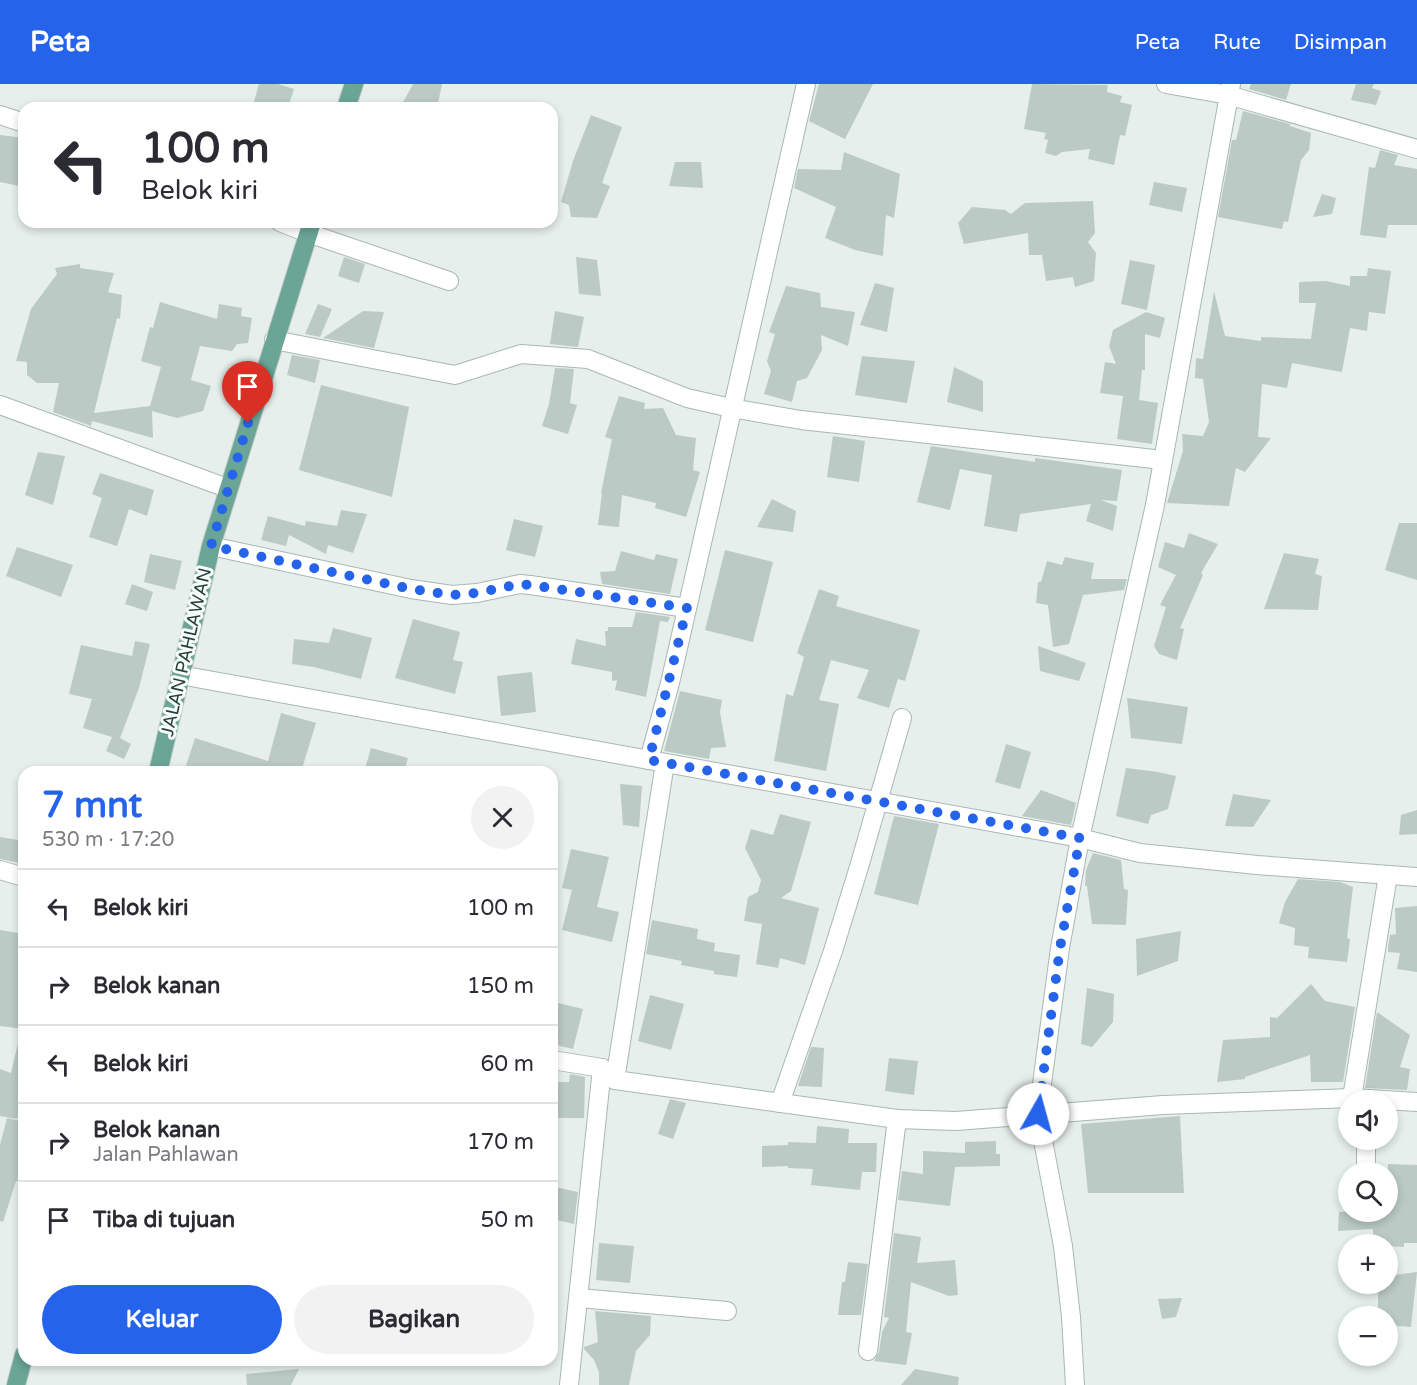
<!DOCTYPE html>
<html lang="id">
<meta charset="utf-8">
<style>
:root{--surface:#fff;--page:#f2f2f3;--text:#2b2b33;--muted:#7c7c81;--line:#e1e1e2;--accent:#2563eb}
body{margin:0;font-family:"Varela Round",sans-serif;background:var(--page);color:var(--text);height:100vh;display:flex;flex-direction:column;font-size:22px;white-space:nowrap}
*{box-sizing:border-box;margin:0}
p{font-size:20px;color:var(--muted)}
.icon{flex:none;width:33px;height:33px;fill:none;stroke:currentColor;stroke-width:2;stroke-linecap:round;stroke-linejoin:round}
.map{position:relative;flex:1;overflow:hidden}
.side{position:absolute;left:18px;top:682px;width:540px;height:600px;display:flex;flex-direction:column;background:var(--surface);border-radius:18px;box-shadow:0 3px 9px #0003}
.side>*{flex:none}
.top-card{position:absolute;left:18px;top:18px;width:540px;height:126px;border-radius:18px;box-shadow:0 3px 9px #0003;background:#fff;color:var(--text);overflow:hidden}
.controls{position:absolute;left:1338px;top:1006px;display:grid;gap:12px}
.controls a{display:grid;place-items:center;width:60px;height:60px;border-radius:50%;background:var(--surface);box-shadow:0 3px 9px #0003;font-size:30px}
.pin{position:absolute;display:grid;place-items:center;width:51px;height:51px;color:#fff;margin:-62px -26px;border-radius:50% 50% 50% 0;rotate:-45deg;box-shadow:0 0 6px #0007}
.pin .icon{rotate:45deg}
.me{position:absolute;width:66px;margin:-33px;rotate:7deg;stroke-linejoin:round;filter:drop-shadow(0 0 4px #0008)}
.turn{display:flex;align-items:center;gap:21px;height:126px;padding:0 24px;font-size:27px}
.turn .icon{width:78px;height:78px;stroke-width:2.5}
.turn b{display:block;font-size:42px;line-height:51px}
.round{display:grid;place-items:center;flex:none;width:63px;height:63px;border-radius:32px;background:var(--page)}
.summary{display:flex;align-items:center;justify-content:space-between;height:102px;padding:0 24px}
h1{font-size:36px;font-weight:700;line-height:45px;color:var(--accent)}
.primary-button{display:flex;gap:12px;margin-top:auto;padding:12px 24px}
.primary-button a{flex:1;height:69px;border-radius:36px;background:var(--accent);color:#fff;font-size:24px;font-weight:700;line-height:69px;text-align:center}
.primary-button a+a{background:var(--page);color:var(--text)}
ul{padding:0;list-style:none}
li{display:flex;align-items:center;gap:18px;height:78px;padding:0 24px;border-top:2px solid var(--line)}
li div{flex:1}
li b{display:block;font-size:22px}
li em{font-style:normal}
header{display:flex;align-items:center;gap:36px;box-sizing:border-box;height:84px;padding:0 30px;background:var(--accent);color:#fff}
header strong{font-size:28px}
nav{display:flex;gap:33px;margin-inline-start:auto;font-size:21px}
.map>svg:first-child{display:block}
</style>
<header>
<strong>Peta</strong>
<nav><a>Peta</a><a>Rute</a><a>Disimpan</a></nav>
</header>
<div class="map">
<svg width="1417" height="1301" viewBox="0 0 1417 1301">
<rect width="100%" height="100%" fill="#e6efeb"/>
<!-- building -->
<g fill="#bbcac4">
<path d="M 259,0 L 278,0 L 294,5 L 288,24 L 252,24 Z"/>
<path d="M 413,0 L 442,0 L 437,24 L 400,24 Z"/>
<path d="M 819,0 L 873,0 L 845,55 L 809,37 Z"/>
<path d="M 1032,0 L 1108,1 L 1107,8 L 1122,12 L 1120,18 L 1132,21 L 1125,52 L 1120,51 L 1114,81 L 1088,75 L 1090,65 L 1062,68 L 1056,72 L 1045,69 L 1048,56 L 1044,55 L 1046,49 L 1024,45 Z"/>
<path d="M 1251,0 L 1291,0 L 1286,16 L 1249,5 Z"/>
<path d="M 1356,0 L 1374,0 L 1372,4 L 1381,7 L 1376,21 L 1351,16 Z"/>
<path d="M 1243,27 L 1290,40 L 1290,42 L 1311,49 L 1309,66 L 1301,76 L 1288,138 L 1284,137 L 1282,145 L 1218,133 L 1232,56 L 1236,56 Z"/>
<path d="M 591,31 L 622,43 L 602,99 L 610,102 L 597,134 L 571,133 L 569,121 L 561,118 L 573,77 Z"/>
<path d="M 0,51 L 24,54 L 24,103 L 0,98 Z"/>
<path d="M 1380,66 L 1398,71 L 1394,81 L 1417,85 L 1417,141 L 1388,141 L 1386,154 L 1360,151 L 1369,83 L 1375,84 Z"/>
<path d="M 844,68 L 900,90 L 894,134 L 886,131 L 883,172 L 855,166 L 825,154 L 836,123 L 794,104 L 798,85 L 841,86 Z"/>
<path d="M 675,78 L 701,78 L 703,104 L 669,102 Z"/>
<path d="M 1154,98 L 1187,104 L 1182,128 L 1149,121 Z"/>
<path d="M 1322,110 L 1336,114 L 1332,130 L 1313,133 Z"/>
<path d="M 1093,117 L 1095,149 L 1088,158 L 1096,169 L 1094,197 L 1075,203 L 1073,193 L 1046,197 L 1042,171 L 1029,171 L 1028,149 L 964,160 L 958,139 L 972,123 L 1005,126 L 1011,130 L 1025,119 Z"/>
<path d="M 344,173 L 365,180 L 359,199 L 338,192 Z"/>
<path d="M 576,173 L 597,176 L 601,212 L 579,210 Z"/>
<path d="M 1130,176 L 1155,181 L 1147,226 L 1121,220 Z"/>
<path d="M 80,180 L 80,184 L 114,189 L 108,208 L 122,211 L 120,235 L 117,234 L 94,329 L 150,322 L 161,283 L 141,277 L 150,243 L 153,244 L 160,218 L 217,235 L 219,220 L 242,224 L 241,232 L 252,234 L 248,259 L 237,260 L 232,267 L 200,262 L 191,296 L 211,302 L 203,327 L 177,334 L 152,327 L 153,354 L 92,337 L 91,342 L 53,328 L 59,299 L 37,299 L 27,291 L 27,278 L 16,277 L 31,225 L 57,190 L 55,184 Z"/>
<path d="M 1368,184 L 1391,187 L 1385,230 L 1369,228 L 1367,247 L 1350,244 L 1342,288 L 1292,279 L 1287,304 L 1262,300 L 1258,353 L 1271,354 L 1245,388 L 1236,384 L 1229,422 L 1167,419 L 1183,367 L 1182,350 L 1203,352 L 1209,338 L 1203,295 L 1195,294 L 1196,274 L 1203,275 L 1214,207 L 1225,252 L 1261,257 L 1261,253 L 1311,255 L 1316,219 L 1299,219 L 1299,198 L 1326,197 L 1350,202 L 1350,192 L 1367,192 Z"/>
<path d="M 875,199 L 894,204 L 887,248 L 860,241 Z"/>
<path d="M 786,202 L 820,209 L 821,223 L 855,228 L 848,262 L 821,251 L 822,266 L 807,294 L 797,297 L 792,318 L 764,310 L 771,287 L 767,277 L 775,250 L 769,248 Z"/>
<path d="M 318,220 L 332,225 L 320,253 L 305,250 Z"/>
<path d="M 363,227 L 384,228 L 374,264 L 323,254 Z"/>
<path d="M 555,227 L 584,233 L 578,263 L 550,260 Z"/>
<path d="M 1146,228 L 1165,234 L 1160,254 L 1145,250 L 1145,286 L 1142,286 L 1139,316 L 1158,319 L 1152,360 L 1117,355 L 1123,312 L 1100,309 L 1105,278 L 1116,280 L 1109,262 L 1113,246 Z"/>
<path d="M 292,271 L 320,276 L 315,299 L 287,291 Z"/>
<path d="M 862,272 L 915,277 L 907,319 L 855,311 Z"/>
<path d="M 954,283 L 983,297 L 983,328 L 947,318 Z"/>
<path d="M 555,284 L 574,285 L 570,319 L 577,321 L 568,350 L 542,342 L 549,320 Z"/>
<path d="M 321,301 L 409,323 L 392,413 L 299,386 Z"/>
<path d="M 619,312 L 645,319 L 644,325 L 663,324 L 676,351 L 696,354 L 693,386 L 700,388 L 686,433 L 655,424 L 656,419 L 622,411 L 619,443 L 598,441 L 602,409 L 601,409 L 612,355 L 605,353 Z"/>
<path d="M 833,352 L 865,357 L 859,398 L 827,393 Z"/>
<path d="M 931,362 L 1035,378 L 1035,374 L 1122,386 L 1117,417 L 1101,416 L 1117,422 L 1113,447 L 1086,437 L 1091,420 L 1020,430 L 1017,448 L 984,442 L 992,391 L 960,385 L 950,426 L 917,418 Z"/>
<path d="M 38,368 L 65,372 L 53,421 L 25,411 Z"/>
<path d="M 100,389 L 154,406 L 147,432 L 129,425 L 117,462 L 89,453 L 102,414 L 92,410 Z"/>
<path d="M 772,415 L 796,427 L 793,448 L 757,443 Z"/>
<path d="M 341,426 L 367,430 L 353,469 L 328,461 L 326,470 L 289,451 L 286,462 L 261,456 L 268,432 L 305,442 L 306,437 L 337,442 Z"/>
<path d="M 514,435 L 543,442 L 535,473 L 506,466 Z"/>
<path d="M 1399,439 L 1417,439 L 1417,496 L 1385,486 Z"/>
<path d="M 1189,449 L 1218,460 L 1201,489 L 1203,491 L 1180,544 L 1184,545 L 1177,576 L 1159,570 L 1154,562 L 1166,523 L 1160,521 L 1176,491 L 1158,483 L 1165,458 L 1184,464 Z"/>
<path d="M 17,463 L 73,481 L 61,513 L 6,492 Z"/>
<path d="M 725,466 L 773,478 L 753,558 L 705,546 Z"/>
<path d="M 621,467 L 654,476 L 656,470 L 678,475 L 670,510 L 602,500 L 600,488 L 615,487 Z"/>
<path d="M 1284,469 L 1319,475 L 1315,490 L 1322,492 L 1318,526 L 1264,525 Z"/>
<path d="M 150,470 L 182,477 L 175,506 L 144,498 Z"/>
<path d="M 1065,473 L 1094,479 L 1091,495 L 1127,495 L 1124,506 L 1083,511 L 1069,560 L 1053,563 L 1048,521 L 1036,519 L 1038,498 L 1041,498 L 1047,477 L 1062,481 Z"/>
<path d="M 132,500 L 153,508 L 147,527 L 125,520 Z"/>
<path d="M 819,505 L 839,512 L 836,522 L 920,546 L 905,597 L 898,595 L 889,624 L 857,614 L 869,586 L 831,576 L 819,616 L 839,620 L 826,687 L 774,677 L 786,610 L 793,612 L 804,573 L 797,569 Z"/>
<path d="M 636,528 L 670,533 L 668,538 L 660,537 L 646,613 L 615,606 L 617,596 L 612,597 L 612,588 L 571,580 L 576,555 L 606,562 L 605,547 L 608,547 L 608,543 L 632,543 Z"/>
<path d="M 413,535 L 460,548 L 453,576 L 463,578 L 455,610 L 395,594 Z"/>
<path d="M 333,544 L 372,554 L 361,595 L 314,583 L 292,580 L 294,555 L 329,559 Z"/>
<path d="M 135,557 L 150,560 L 139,604 L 120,654 L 131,660 L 124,675 L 106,667 L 112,653 L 83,644 L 92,615 L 69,610 L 81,561 L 132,572 Z"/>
<path d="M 1038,562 L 1086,579 L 1079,597 L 1040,587 Z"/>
<path d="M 532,588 L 536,628 L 501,632 L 497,592 Z"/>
<path d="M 680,607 L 722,616 L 720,628 L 726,663 L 711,664 L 709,675 L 664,667 Z"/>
<path d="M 1127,614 L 1188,623 L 1182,660 L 1131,654 Z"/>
<path d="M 281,629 L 316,639 L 301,688 L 184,688 L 195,654 L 268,677 Z"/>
<path d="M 1006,660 L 1031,668 L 1020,705 L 995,698 Z"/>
<path d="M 371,664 L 408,674 L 404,688 L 364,688 Z"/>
<path d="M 1126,684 L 1158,688 L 1176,692 L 1168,725 L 1151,731 L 1148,740 L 1116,732 Z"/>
<path d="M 620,700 L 642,702 L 639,743 L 623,741 Z"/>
<path d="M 1041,706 L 1076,719 L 1071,741 L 1022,732 Z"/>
<path d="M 1233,710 L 1271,716 L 1253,743 L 1225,742 Z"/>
<path d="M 1417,726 L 1417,750 L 1399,751 L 1401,731 Z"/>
<path d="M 780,730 L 811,738 L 791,807 L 781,814 L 819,824 L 805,881 L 780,874 L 778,884 L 756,880 L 762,840 L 744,837 L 748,813 L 758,808 L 761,796 L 745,764 L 751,745 L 773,751 Z"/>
<path d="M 894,732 L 939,740 L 918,821 L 874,810 Z"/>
<path d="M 0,753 L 24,757 L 24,780 L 0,775 Z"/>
<path d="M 571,765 L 609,773 L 597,823 L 619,828 L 612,858 L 562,846 L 572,806 L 562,804 Z"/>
<path d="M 1093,769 L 1121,776 L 1124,805 L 1128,806 L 1126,841 L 1092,840 L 1087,802 L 1085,802 L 1086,786 Z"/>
<path d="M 1298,795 L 1340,798 L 1353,803 L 1347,854 L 1350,855 L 1347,878 L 1308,874 L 1309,863 L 1294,861 L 1295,844 L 1279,839 L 1285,818 Z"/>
<path d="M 1417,822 L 1417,888 L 1397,885 L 1400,869 L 1388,868 L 1388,863 L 1390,851 L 1396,850 L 1395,824 Z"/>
<path d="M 652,836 L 698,845 L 697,855 L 715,859 L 714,867 L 740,871 L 737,893 L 714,890 L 714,887 L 681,881 L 682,877 L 646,870 Z"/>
<path d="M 0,846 L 24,850 L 24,945 L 0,942 Z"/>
<path d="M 1181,847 L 1178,877 L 1137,892 L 1136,855 Z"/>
<path d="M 1311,900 L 1325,917 L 1355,923 L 1343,998 L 1311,998 L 1310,971 L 1245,993 L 1245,995 L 1217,998 L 1223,956 L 1270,953 L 1270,933 L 1277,934 Z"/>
<path d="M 1087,904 L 1114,910 L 1113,938 L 1092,963 L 1081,960 Z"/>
<path d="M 650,911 L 684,920 L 671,966 L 638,957 Z"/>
<path d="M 558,919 L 583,925 L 573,965 L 552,960 L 552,944 Z"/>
<path d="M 1377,928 L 1410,951 L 1400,983 L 1410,985 L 1407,1006 L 1365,1004 Z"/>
<path d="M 18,959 L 24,960 L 24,1014 L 17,1035 L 0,1032 L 0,985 L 11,989 Z"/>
<path d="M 811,963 L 824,964 L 822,1003 L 798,1002 Z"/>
<path d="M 889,974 L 918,977 L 914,1011 L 885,1007 Z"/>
<path d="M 570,990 L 585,993 L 584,1034 L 552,1034 L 552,998 L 569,998 Z"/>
<path d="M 670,1015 L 686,1019 L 673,1055 L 658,1050 Z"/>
<path d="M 1180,1032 L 1184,1109 L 1088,1109 L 1081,1040 Z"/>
<path d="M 7,1034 L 24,1038 L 24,1099 L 16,1097 L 3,1138 L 0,1137 L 0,1061 Z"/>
<path d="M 817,1042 L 849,1045 L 848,1059 L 877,1059 L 876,1088 L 862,1088 L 860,1106 L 811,1101 L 813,1085 L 788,1084 L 788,1082 L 762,1083 L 762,1062 L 788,1061 L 788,1058 L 816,1059 Z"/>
<path d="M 996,1057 L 996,1070 L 1000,1070 L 1000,1082 L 955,1083 L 950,1122 L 898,1116 L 902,1087 L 923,1090 L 923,1067 L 965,1069 L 965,1058 Z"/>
<path d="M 1388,1080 L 1417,1081 L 1417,1159 L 1404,1159 L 1404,1163 L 1373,1161 L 1373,1145 L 1338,1147 L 1339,1128 L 1388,1128 Z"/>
<path d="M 555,1103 L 578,1108 L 574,1140 L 552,1135 L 552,1119 Z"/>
<path d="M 894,1149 L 921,1153 L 917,1179 L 955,1176 L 958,1211 L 949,1212 L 911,1198 L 906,1248 L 912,1249 L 906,1281 L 874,1277 L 879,1268 L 882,1248 L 889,1234 L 884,1233 Z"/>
<path d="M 599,1159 L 634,1162 L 630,1199 L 596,1196 Z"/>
<path d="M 848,1178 L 868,1180 L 861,1231 L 838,1231 L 842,1198 L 845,1198 Z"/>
<path d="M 1417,1188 L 1411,1243 L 1388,1241 L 1388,1233 L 1378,1233 L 1378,1200 L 1388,1200 L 1388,1192 Z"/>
<path d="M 1182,1214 L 1176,1233 L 1162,1235 L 1158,1215 Z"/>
<path d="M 595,1227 L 651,1232 L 650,1251 L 636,1267 L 629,1301 L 599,1301 L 599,1288 L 594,1276 L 584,1265 L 584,1263 L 598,1258 Z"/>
<path d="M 299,1285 L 291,1301 L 247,1301 L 246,1290 Z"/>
<path d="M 915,1285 L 959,1293 L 958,1301 L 901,1301 Z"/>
</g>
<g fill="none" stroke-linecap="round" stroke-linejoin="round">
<!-- street casing -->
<g stroke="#a8b8b2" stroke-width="20">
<g id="street">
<path d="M 1166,0 L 1228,11 L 1417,65"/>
<path d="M 0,31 L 24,39"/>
<path d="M 280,138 L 308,149 L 449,197"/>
<path d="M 274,256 L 455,291 L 521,270 L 588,275 L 687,314 L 731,324 L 801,336 L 1163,376"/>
<path d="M 0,321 L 227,404"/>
<path d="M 211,462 L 411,505 L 452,511 L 477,509 L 520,500 L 530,501 L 687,524"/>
<path d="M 180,591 L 1080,754 L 1140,769 L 1257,781 L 1417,793"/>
<path d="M 649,676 L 670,599 L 692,503 L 806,0"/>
<path d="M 0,786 L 24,793"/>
<path d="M 552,976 L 602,984 L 615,996 L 897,1035 L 956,1037 L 1163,1021 L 1352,1014 L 1417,1018"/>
<path d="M 615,996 L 665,679"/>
<path d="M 1352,1014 L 1388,791"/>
<path d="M 780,1019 L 833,867 L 859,783 L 902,634"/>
<path d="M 1366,1089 L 1366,1056"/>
<path d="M 579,1214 L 727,1227"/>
<path d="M 868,1267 L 897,1035"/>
<path d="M 569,1301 L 602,984"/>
<path d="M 1075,1301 L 1071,1233 L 1063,1162 L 1038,1030 L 1060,864 L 1080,754 L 1155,421 L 1231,0"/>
</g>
</g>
<!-- primary casing -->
<g stroke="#c2cac8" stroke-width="20">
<g id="primary">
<path d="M 346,24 L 354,0"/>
<path d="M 158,688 L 211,462 L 312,138"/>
<path d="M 16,1301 L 24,1271"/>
</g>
</g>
<!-- street -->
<use href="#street" stroke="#fff" stroke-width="18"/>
<!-- primary -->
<use href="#primary" stroke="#6aa596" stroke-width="18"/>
</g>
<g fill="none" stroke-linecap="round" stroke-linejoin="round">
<!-- route -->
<path stroke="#2563eb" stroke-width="10" stroke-dasharray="0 18" d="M 248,339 L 211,462 L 411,505 L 452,511 L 477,509 L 520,500 L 530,501 L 687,524 L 649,676 L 1080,754 L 1060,864 L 1038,1030"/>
</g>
<g text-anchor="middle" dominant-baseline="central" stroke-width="6" stroke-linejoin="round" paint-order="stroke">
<!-- street labels -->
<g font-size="18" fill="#24423a" stroke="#f7fbf9">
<text transform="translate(186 568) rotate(-77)">JALAN PAHLAWAN</text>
</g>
</g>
</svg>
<div class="controls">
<a><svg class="icon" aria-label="sound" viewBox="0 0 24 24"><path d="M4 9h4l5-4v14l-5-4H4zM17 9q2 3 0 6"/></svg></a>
<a><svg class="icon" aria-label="search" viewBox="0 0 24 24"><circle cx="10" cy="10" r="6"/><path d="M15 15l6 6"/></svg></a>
<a>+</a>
<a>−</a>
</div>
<div class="pin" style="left:248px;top:339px;background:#d93025"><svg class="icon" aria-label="arrive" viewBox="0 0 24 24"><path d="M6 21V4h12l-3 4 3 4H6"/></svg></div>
<svg class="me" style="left:1038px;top:1030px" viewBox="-20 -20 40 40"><circle r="19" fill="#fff"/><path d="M0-13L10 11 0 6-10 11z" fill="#2563eb"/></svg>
<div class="top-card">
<div class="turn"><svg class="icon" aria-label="left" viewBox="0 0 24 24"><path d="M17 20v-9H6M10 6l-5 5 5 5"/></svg><div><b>100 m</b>Belok kiri</div></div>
</div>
<section class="side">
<div class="summary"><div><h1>7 mnt</h1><p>530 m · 17:20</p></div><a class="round"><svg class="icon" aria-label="close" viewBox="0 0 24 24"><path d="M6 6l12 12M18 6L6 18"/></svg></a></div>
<ul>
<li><svg class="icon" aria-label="left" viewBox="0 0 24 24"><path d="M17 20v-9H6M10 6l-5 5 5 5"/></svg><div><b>Belok kiri</b></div><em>100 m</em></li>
<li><svg class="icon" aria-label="right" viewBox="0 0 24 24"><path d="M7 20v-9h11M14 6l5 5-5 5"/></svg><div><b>Belok kanan</b></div><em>150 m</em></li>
<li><svg class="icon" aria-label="left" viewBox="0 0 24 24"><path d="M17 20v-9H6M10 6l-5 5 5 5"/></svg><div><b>Belok kiri</b></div><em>60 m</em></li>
<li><svg class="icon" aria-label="right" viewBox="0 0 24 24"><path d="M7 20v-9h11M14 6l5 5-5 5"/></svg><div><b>Belok kanan</b><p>Jalan Pahlawan</p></div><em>170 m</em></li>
<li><svg class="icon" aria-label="arrive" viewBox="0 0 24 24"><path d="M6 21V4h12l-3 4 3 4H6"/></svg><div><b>Tiba di tujuan</b></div><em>50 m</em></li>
</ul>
<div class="primary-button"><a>Keluar</a><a>Bagikan</a></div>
</section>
</div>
